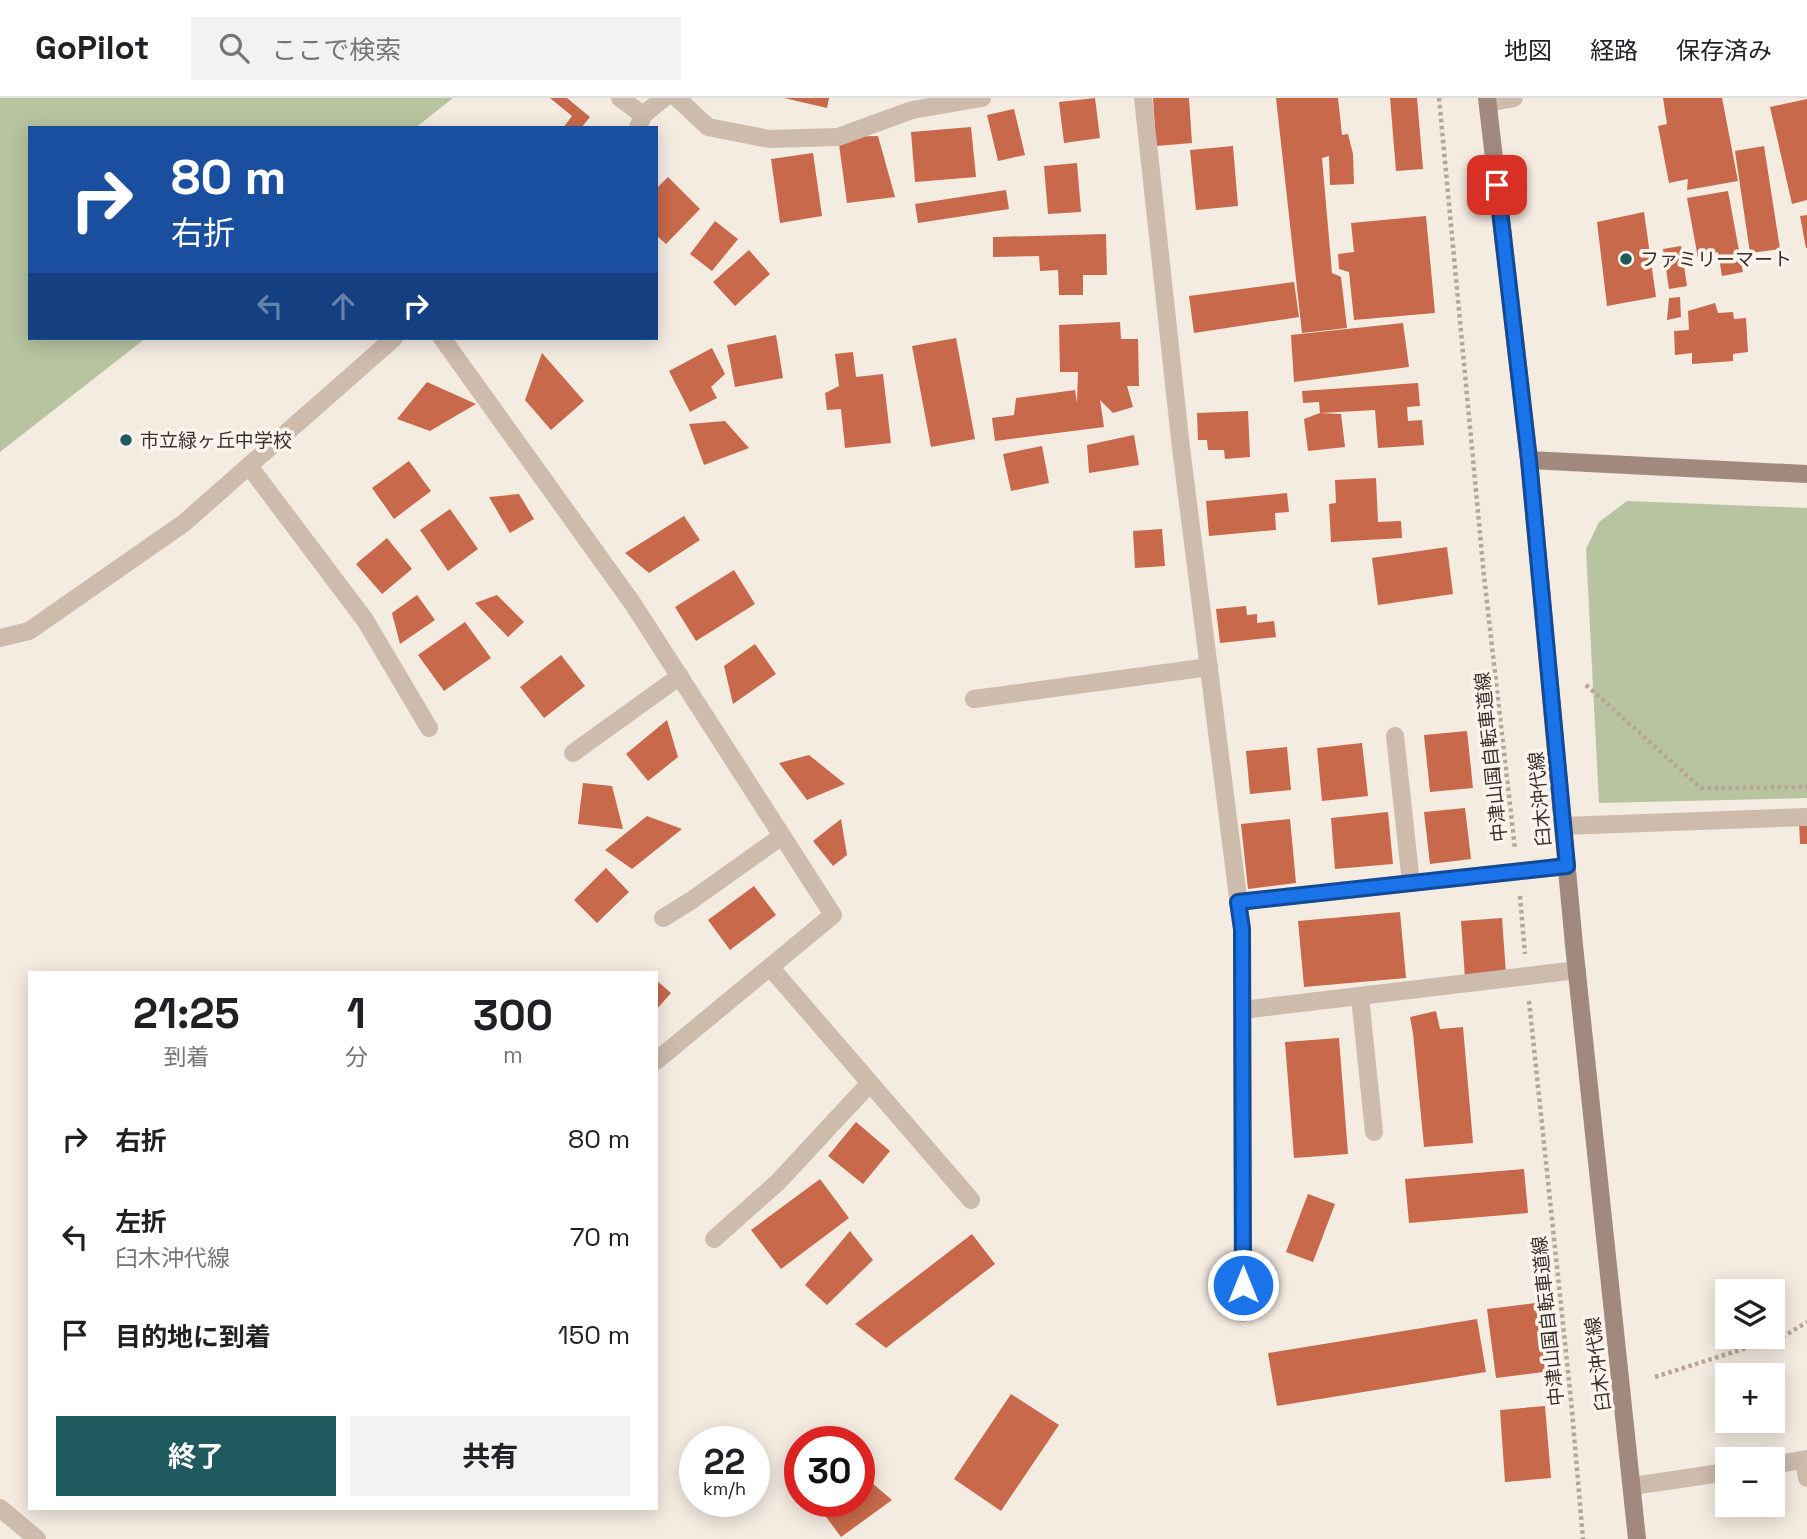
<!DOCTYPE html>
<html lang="ja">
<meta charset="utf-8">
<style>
:root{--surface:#fff;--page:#f2f2f2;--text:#202124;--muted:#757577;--line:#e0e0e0;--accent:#1f5a5e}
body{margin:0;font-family:"Space Grotesk","Noto Sans JP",sans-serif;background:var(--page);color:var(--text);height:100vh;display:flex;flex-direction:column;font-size:26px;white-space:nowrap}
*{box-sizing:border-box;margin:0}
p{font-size:23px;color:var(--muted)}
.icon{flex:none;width:38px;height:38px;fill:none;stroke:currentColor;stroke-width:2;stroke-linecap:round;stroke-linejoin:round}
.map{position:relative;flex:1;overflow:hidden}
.side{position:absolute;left:28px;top:873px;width:630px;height:539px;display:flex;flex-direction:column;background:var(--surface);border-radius:0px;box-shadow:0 4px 18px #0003}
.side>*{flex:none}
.top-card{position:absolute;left:28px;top:28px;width:630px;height:214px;border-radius:0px;box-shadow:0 4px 18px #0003;background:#1a4fa0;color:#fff;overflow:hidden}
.fabs{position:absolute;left:1715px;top:1181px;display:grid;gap:14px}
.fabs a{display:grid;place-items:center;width:70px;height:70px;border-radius:0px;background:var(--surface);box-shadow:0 4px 18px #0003;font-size:35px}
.speed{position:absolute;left:679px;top:1328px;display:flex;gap:14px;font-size:35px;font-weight:700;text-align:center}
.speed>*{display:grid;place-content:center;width:91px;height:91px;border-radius:50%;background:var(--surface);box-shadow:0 4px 18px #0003;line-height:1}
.speed small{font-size:18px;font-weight:400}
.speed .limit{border:10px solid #d22;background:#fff;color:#111}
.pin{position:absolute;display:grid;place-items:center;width:60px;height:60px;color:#fff;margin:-30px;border-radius:14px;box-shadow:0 4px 10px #0006}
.me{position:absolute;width:77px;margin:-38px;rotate:0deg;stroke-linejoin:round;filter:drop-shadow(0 0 5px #0008)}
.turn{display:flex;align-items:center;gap:24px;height:147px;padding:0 28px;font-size:32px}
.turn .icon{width:91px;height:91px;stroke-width:2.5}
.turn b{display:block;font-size:49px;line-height:60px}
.lanes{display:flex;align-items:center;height:66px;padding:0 28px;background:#0003;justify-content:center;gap:35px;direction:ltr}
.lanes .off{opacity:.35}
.eta{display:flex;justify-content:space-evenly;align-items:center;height:119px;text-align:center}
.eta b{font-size:42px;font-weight:700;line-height:49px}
.action{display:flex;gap:14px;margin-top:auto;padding:14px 28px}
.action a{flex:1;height:80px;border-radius:0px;background:var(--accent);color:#fff;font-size:28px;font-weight:700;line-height:80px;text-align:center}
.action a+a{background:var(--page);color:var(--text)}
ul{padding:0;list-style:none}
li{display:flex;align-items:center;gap:21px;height:98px;padding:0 28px}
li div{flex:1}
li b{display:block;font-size:26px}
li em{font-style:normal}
header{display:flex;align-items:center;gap:42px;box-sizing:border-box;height:98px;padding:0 35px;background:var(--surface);border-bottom:2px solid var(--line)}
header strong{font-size:33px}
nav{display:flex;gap:38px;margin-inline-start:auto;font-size:24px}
.search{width:490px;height:63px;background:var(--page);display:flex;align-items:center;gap:18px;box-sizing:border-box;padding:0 24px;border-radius:0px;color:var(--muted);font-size:26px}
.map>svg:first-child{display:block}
</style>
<header>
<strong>GoPilot</strong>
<div class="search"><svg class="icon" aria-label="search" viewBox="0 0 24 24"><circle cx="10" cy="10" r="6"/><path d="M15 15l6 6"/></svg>ここで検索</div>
<nav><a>地図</a><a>経路</a><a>保存済み</a></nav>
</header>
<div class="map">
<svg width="1807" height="1441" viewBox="0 0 1807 1441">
<rect width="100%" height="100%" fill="#f4ebe1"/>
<!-- green -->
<g fill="#b8c4a0">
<path d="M 0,0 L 453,0 L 415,30 L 30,30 L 30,240 L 146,240 L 0,354 Z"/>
<path d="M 1627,403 L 1807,410 L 1807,700 L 1599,705 L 1586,451 L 1599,424 Z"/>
</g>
<!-- building -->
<g fill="#c8694b">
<path d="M 550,0 L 567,0 L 590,19 L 581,30 L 563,30 L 572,18 Z"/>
<path d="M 784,0 L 829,0 L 827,10 Z"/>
<path d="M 1095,0 L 1100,40 L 1064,45 L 1059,4 Z"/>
<path d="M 1153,0 L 1189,0 L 1192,45 L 1156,48 Z"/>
<path d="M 1276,0 L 1338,0 L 1342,37 L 1348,36 L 1353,56 L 1354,86 L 1330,87 L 1329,58 L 1322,60 L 1332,175 L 1341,179 L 1347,230 L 1302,235 Z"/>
<path d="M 1390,0 L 1417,0 L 1423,71 L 1396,73 Z"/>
<path d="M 1663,0 L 1722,0 L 1738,83 L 1687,92 L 1688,81 L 1669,85 L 1658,28 L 1667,26 Z"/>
<path d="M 1807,1 L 1807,102 L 1792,106 L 1770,9 Z"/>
<path d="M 1014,11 L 1025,57 L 998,63 L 987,17 Z"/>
<path d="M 971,29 L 976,79 L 915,84 L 911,34 Z"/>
<path d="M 878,38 L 895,99 L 847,105 L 838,39 Z"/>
<path d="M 1233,48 L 1238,108 L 1196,112 L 1190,52 Z"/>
<path d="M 1764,48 L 1780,151 L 1750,155 L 1735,53 Z"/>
<path d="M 813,55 L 822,118 L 780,125 L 771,61 Z"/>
<path d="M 1077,65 L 1081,114 L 1048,116 L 1044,68 Z"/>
<path d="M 668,79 L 700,111 L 666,146 L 656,137 L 656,91 Z"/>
<path d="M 1006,92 L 1009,111 L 918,125 L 915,106 Z"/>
<path d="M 1728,93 L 1743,174 L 1722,178 L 1718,154 L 1698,160 L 1687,100 Z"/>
<path d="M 1644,114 L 1656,199 L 1607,208 L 1597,124 Z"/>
<path d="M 1807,117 L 1807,150 L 1806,150 L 1800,118 Z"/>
<path d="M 1426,118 L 1435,215 L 1354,222 L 1349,174 L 1339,171 L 1338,156 L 1354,154 L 1351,125 Z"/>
<path d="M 715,123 L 738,141 L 712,173 L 690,156 Z"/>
<path d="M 1106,136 L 1107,177 L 1083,177 L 1083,197 L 1059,197 L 1058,172 L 1040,173 L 1039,158 L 993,159 L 993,139 Z"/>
<path d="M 1681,148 L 1687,188 L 1669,191 L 1663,151 Z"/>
<path d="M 749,152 L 770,176 L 735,208 L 713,184 Z"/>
<path d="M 1294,184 L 1299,219 L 1194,235 L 1189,198 Z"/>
<path d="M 1680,199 L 1681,219 L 1667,222 L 1669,200 Z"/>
<path d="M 1715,205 L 1718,215 L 1733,214 L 1734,221 L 1746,220 L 1748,254 L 1733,256 L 1733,263 L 1692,266 L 1692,255 L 1675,257 L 1674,233 L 1689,232 L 1688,213 Z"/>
<path d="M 1120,224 L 1121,241 L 1138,241 L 1139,288 L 1127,288 L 1133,309 L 1113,315 L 1100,302 L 1104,329 L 995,343 L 992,320 L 1014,317 L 1016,300 L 1075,292 L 1077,305 L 1078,274 L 1060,274 L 1059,227 Z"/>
<path d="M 1403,225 L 1409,269 L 1294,284 L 1291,237 Z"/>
<path d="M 776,237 L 783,280 L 735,289 L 727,247 Z"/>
<path d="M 956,240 L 975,341 L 931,349 L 912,248 Z"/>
<path d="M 712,250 L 725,276 L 711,289 L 717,300 L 690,314 L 669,273 Z"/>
<path d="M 853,254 L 856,279 L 883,276 L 891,345 L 845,350 L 841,311 L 827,312 L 825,295 L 839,288 L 835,256 Z"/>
<path d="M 542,255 L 584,303 L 551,332 L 525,302 Z"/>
<path d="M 427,284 L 476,306 L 430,333 L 397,321 Z"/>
<path d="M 1418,285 L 1420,308 L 1407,309 L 1408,323 L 1422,322 L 1424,347 L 1378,350 L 1375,312 L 1320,315 L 1319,304 L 1303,305 L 1302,293 Z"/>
<path d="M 1248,313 L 1250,359 L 1225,361 L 1224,352 L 1208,352 L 1207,342 L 1198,342 L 1197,315 Z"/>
<path d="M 1320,315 L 1341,316 L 1345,349 L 1308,353 L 1304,321 Z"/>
<path d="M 725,323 L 749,350 L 704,367 L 689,326 Z"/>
<path d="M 1134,337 L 1139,367 L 1089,375 L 1087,347 Z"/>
<path d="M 1042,348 L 1049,385 L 1011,393 L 1003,356 Z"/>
<path d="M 409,363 L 431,393 L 394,421 L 372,390 Z"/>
<path d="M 1376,380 L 1378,424 L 1401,423 L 1402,440 L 1331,444 L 1329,406 L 1336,405 L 1335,382 Z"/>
<path d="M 1287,395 L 1289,414 L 1275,415 L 1276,432 L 1209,438 L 1206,403 Z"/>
<path d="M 519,396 L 534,421 L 510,435 L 489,399 Z"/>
<path d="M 450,411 L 478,451 L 448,473 L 420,432 Z"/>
<path d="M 684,418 L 700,442 L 649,475 L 625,455 Z"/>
<path d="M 1162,431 L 1165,468 L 1135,470 L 1133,433 Z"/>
<path d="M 387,440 L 412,471 L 382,496 L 356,466 Z"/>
<path d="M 1447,449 L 1453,496 L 1378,507 L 1372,460 Z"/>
<path d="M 734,472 L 755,506 L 696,543 L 675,509 Z"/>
<path d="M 417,497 L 435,522 L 400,546 L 392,515 Z"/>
<path d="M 497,497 L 524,524 L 508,539 L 475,505 Z"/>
<path d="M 1246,508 L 1247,517 L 1257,516 L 1257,525 L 1274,523 L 1276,539 L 1220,545 L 1216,511 Z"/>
<path d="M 465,524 L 491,560 L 444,593 L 418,557 Z"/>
<path d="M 755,546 L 776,576 L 733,606 L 724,568 Z"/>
<path d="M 561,557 L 585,588 L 544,620 L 520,589 Z"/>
<path d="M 667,622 L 678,659 L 648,683 L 626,656 Z"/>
<path d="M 1467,633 L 1473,690 L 1430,694 L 1424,637 Z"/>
<path d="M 1362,645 L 1368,698 L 1322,703 L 1317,650 Z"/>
<path d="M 1287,649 L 1291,692 L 1250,696 L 1246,653 Z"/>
<path d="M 809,657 L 845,686 L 807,702 L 779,665 Z"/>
<path d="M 583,685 L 612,688 L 623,731 L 578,726 Z"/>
<path d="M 1465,710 L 1471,761 L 1430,766 L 1424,714 Z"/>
<path d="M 1388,714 L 1393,766 L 1335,771 L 1331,720 Z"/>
<path d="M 647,718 L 682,731 L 632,771 L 605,752 Z"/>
<path d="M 841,721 L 847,757 L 833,768 L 813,743 Z"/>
<path d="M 1290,721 L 1296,785 L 1248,791 L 1241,726 Z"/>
<path d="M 1799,724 L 1807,724 L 1807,746 L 1800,746 Z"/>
<path d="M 606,770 L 629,794 L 597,825 L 574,802 Z"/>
<path d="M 754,788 L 776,817 L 730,852 L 708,822 Z"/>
<path d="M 1400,814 L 1406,880 L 1304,889 L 1298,823 Z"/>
<path d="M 1502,820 L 1506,876 L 1465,880 L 1461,823 Z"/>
<path d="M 656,882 L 671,895 L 656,912 Z"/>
<path d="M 1436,913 L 1440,931 L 1463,929 L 1473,1045 L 1424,1049 L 1413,935 L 1410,919 Z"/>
<path d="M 1339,940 L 1348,1056 L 1294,1060 L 1285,944 Z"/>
<path d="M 856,1024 L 890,1053 L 863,1086 L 828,1058 Z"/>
<path d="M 1524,1071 L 1528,1115 L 1409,1125 L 1405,1081 Z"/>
<path d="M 820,1081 L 849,1120 L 781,1171 L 751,1132 Z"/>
<path d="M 1308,1096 L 1335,1106 L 1313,1164 L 1286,1154 Z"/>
<path d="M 850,1133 L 873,1162 L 827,1207 L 805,1187 Z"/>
<path d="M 972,1136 L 995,1166 L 886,1250 L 855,1226 Z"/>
<path d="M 1543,1204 L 1551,1273 L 1496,1280 L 1487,1211 Z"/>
<path d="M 1477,1221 L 1486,1274 L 1277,1308 L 1268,1255 Z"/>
<path d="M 1011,1296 L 1059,1327 L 1001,1413 L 954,1381 Z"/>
<path d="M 1545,1308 L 1551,1380 L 1505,1384 L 1500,1312 Z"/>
<path d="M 872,1385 L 892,1402 L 841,1439 L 815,1404 L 859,1404 L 859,1388 Z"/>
</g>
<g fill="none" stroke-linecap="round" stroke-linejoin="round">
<!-- path -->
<g stroke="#b9a596" stroke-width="4.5" stroke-dasharray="3.5 3.5" stroke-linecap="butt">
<path d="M 1439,0 L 1484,478 L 1515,751"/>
<path d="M 1586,587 L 1701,690 L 1807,689"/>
<path d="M 1520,798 L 1525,856"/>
<path d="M 1529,903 L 1571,1302 L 1583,1441"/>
<path d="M 1655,1279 L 1784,1238 L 1807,1224"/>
</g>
<!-- street -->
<g stroke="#cdbbac" stroke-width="18">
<path d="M 620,0 L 643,17"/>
<path d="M 677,0 L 708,29 L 769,41 L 838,39 L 912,12 L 982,0"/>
<path d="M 1143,0 L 1181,350 L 1242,831 L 1243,1215"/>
<path d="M 1488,5 L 1514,0"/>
<path d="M 638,30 L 643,17 L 664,0"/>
<path d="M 442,240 L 633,506 L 833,817 L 656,963"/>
<path d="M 249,368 L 365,522 L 429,630"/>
<path d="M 0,540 L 29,533 L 184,425 L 394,240"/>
<path d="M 974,601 L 1209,569"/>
<path d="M 1395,638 L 1411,785"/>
<path d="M 573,655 L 680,578"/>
<path d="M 1564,728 L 1807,719"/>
<path d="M 1238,804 L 1567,768"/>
<path d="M 663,820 L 692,802 L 782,738"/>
<path d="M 770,869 L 971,1102"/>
<path d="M 1360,899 L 1374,1034"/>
<path d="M 1242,912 L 1577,872"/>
<path d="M 714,1141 L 778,1084 L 870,985"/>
<path d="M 1804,1362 L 1807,1380"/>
<path d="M 1773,1367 L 1807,1361"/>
<path d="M 1633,1388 L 1727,1374"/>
<path d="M 0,1410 L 37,1441"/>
</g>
<!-- secondary -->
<g stroke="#a18a7d" stroke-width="18">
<path d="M 1487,0 L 1529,362 L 1574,847 L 1637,1441"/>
<path d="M 1529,362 L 1807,376"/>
</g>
</g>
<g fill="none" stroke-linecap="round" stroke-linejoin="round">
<!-- route casing -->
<g stroke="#114b97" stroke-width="18">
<path id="route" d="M 1243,1187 L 1242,831 L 1238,804 L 1567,768 L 1529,362 L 1497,87"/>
</g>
<!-- route -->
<use href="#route" stroke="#1a73e8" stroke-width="12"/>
</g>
<!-- markers -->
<g fill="#1f5a5e" stroke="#fbf5ee" stroke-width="2.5">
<circle cx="1626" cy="161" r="7"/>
<circle cx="126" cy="342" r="7"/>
</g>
<g text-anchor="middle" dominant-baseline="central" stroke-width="7" stroke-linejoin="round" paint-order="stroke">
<!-- poi labels -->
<g font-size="19" fill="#3b302b" stroke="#fbf5ee" text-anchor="start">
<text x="1640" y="161">ファミリーマート</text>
<text x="140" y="342">市立緑ヶ丘中学校</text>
</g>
<!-- street labels -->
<g font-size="19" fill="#3b302b" stroke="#fbf5ee">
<text transform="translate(1491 659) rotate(-96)">中津山国自転車道線</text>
<text transform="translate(1540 701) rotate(-95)">臼木沖代線</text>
<text transform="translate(1548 1223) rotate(-96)">中津山国自転車道線</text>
<text transform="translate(1598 1266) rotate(-97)">臼木沖代線</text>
</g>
</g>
</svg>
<div class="fabs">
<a><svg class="icon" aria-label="layers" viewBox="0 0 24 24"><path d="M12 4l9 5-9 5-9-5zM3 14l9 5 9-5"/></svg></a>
<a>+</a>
<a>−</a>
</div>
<div class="speed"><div>22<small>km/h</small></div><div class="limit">30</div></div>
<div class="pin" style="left:1497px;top:87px;background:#d93025"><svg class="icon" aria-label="arrive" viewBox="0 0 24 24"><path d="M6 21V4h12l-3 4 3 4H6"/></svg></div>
<svg class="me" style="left:1243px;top:1187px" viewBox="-20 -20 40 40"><circle r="17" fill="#1a73e8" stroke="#fff" stroke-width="3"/><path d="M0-11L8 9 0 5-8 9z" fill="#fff"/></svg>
<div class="top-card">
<div class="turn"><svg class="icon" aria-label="right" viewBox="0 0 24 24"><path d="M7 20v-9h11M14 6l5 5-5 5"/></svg><div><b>80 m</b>右折</div></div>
<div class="lanes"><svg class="icon off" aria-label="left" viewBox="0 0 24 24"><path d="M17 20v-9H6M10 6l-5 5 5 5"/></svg><svg class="icon off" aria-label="ahead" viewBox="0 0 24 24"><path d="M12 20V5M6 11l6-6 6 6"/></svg><svg class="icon" aria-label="right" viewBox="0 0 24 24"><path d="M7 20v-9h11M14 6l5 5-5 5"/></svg></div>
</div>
<section class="side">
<div class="eta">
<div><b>21:25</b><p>到着</p></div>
<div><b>1</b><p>分</p></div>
<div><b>300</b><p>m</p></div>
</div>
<ul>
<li><svg class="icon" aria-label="right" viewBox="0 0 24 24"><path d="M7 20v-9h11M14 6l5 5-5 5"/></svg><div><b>右折</b></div><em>80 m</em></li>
<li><svg class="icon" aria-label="left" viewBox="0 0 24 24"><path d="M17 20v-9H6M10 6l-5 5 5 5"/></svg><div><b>左折</b><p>臼木沖代線</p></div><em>70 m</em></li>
<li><svg class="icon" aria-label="arrive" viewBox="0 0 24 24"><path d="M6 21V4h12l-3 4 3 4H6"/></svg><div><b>目的地に到着</b></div><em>150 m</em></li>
</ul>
<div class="action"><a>終了</a><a>共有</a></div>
</section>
</div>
